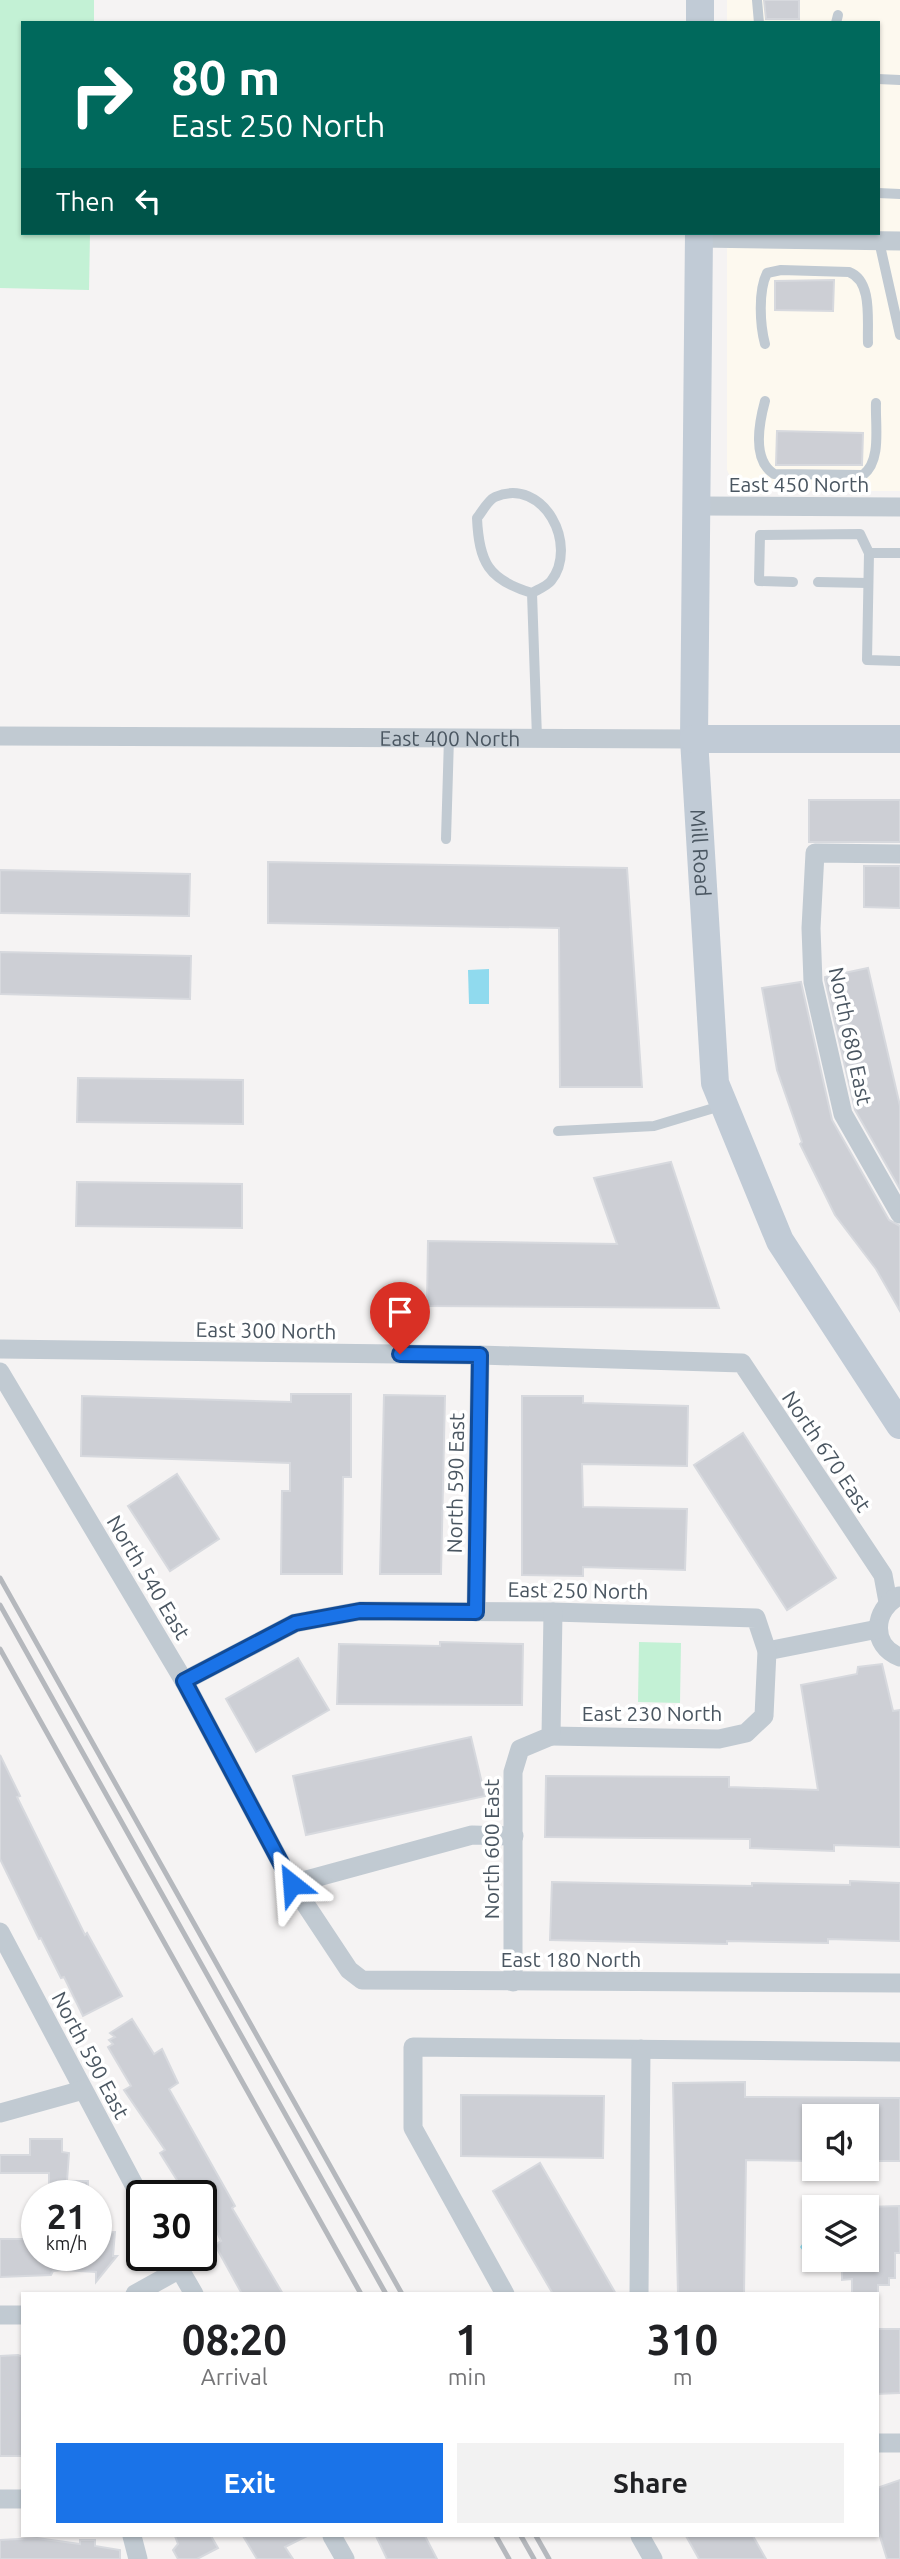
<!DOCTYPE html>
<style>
:root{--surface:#fff;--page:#f2f2f2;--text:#202124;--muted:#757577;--accent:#1a73e8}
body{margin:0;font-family:Ubuntu,sans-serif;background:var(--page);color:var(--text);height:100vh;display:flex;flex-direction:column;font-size:26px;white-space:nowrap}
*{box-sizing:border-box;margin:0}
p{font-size:23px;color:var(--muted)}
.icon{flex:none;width:38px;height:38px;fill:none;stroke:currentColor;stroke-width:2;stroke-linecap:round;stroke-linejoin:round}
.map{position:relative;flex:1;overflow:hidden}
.details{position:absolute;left:21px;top:2292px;width:858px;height:245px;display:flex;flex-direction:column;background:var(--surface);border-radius:0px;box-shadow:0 2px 5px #0004}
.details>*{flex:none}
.top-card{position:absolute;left:21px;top:21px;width:859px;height:214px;border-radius:0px;box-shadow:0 2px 5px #0004;background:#00695c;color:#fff;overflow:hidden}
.buttons{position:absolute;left:802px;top:2104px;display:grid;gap:14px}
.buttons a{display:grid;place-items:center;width:77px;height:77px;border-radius:0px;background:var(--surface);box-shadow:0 2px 5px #0004;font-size:35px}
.speed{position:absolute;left:21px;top:2180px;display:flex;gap:14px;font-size:35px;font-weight:700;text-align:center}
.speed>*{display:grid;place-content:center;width:91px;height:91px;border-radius:50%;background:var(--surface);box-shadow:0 2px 5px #0004;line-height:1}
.speed small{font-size:18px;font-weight:400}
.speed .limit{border:4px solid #111;border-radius:10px;background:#fff;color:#111}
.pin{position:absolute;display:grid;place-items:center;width:60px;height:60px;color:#fff;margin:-72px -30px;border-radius:50% 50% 50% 0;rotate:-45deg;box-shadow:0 0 7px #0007}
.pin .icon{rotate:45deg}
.me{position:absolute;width:77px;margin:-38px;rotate:332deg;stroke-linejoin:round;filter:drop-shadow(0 0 5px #0008)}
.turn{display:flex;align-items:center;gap:24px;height:147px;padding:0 35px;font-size:32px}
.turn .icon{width:91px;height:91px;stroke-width:2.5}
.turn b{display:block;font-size:49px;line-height:60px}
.then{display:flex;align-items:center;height:66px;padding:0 35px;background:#0003;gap:14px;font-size:26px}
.eta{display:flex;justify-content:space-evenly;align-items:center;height:119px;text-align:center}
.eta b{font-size:42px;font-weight:700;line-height:49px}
.button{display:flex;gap:14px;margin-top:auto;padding:14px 35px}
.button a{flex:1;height:80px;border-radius:0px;background:var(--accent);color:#fff;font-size:28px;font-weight:700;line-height:80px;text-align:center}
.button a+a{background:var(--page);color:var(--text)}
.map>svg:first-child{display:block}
</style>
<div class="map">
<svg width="900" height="2559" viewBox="0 0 900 2559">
<rect width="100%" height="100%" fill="#f5f3f3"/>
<!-- commercial -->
<path fill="#fdf9ef" d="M 727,0 L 900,0 L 900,491 L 747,491 L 733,483 L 727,470 L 727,233 L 878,233 L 878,23 L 727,23 Z"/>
<!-- green -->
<g fill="#c3f1d5">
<path d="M 0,0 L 94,0 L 94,23 L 23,23 L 23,233 L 90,233 L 89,290 L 0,288 Z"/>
<path d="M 639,1642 L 681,1643 L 680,1703 L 638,1702 Z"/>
</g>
<!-- water -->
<g fill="#90daee">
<path d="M 489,969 L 489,1004 L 469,1004 L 468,970 Z"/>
<path d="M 814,2217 L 814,2254 L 808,2258 L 800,2247 L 808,2236 L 808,2222 Z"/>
</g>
<!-- building -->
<g fill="#cdcfd5" stroke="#d7d9de" stroke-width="2">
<path d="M 764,0 L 799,0 L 799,19 L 766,19 Z"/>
<path d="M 834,280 L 833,311 L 775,310 L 775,281 Z"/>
<path d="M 777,431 L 863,433 L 862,465 L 776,465 Z"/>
<rect x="809" y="800" width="91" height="42"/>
<path d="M 268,862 L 627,868 L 642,1087 L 560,1087 L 559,928 L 268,923 Z"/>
<path d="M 864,866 L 900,866 L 900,908 L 864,907 Z"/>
<path d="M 0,870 L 190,874 L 189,916 L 0,913 Z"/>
<path d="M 0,952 L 191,956 L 190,999 L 0,994 Z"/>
<path d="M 868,968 L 900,1106 L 900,1189 L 855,1110 L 825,980 L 825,977 Z"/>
<path d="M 801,982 L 832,1120 L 889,1220 L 900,1226 L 900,1311 L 876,1269 L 835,1215 L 800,1144 L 802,1142 L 777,1070 L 762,988 Z"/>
<path d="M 78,1078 L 243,1080 L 243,1124 L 77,1122 Z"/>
<path d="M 671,1162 L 719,1308 L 427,1306 L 428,1241 L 617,1244 L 594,1178 Z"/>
<path d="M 77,1182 L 242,1184 L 242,1228 L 76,1226 Z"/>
<path d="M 291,1394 L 351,1394 L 351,1477 L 343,1477 L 342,1574 L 281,1574 L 282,1491 L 290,1491 L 290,1463 L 81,1456 L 82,1396 L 291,1402 Z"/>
<path d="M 384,1395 L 445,1396 L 441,1574 L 380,1574 Z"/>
<path d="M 522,1396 L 583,1396 L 583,1403 L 688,1406 L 687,1466 L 582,1464 L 583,1507 L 687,1509 L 685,1570 L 583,1567 L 583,1576 L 522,1575 Z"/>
<path d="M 743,1433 L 836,1578 L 787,1610 L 694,1465 Z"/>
<path d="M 177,1474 L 219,1539 L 170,1571 L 128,1506 Z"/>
<path d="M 440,1642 L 523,1644 L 522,1705 L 337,1704 L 339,1644 L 440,1646 Z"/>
<path d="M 298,1658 L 329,1710 L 256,1752 L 226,1699 Z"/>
<path d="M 882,1664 L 893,1711 L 900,1710 L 900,1847 L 834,1845 L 834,1851 L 750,1848 L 750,1839 L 545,1837 L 546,1776 L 729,1777 L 729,1787 L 818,1790 L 801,1685 L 857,1674 L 858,1667 Z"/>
<path d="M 471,1737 L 485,1796 L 306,1835 L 293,1776 Z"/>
<path d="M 0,1755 L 20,1796 L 17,1797 L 85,1935 L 87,1933 L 122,1996 L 83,2016 L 64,1977 L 61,1978 L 41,1938 L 39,1939 L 0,1859 Z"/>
<path d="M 850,1881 L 900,1883 L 900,1941 L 828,1939 L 828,1943 L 727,1941 L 727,1944 L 550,1940 L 552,1882 L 752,1886 L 752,1883 L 850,1885 Z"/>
<path d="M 132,2019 L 154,2054 L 162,2049 L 178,2083 L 169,2089 L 235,2206 L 232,2208 L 283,2294 L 242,2294 L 215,2245 L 221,2241 L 201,2196 L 187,2196 L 160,2153 L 165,2150 L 124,2090 L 131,2086 L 108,2047 L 113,2044 L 109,2040 L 115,2037 L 110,2033 Z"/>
<path d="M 745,2082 L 745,2097 L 900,2098 L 900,2161 L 866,2161 L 866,2116 L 814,2116 L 814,2161 L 746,2160 L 744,2294 L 678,2294 L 673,2083 Z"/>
<path d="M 461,2095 L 604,2096 L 603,2158 L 461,2156 Z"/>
<path d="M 30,2139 L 62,2139 L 62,2152 L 69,2153 L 67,2181 L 88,2181 L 88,2196 L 49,2196 L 49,2173 L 0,2173 L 0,2155 L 30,2155 Z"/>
<path d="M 540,2163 L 576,2225 L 616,2294 L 553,2294 L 529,2253 L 493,2191 Z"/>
<path d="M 899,2206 L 900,2253 L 895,2253 L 895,2278 L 889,2278 L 889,2285 L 878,2285 L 878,2294 L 852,2294 L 852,2279 L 842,2280 L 842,2261 L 866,2259 L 866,2207 Z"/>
<path d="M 115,2232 L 113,2256 L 117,2256 L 96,2282 L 96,2272 L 62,2270 L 53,2271 L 51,2275 L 0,2277 L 0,2239 L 37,2239 L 37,2256 L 96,2256 L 96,2233 Z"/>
<path d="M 877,2329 L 900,2329 L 900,2393 L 877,2394 Z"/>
<path d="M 18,2355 L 23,2357 L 23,2456 L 0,2456 L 0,2356 Z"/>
<path d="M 900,2480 L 900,2559 L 887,2559 L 877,2527 L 877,2488 Z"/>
<path d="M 175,2536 L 211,2536 L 218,2548 L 197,2559 L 178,2559 L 173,2550 L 178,2544 Z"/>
<path d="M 243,2536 L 307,2536 L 285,2547 L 293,2559 L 257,2559 Z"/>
<path d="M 376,2536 L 425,2536 L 437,2559 L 387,2559 Z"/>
<path d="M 686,2536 L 753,2536 L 766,2559 L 699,2559 Z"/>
<path d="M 37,2538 L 80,2544 L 80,2540 L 95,2540 L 95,2546 L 120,2550 L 120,2559 L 0,2559 L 0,2540 Z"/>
</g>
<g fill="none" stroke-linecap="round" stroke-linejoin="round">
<!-- lane -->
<g stroke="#c1cad2" stroke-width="10">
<path d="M 757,0 L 759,23"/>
<path d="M 836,23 L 838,15"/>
<path d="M 878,79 L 900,80"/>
<path d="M 878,193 L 900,194"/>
<path d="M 879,241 L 900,335"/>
<path d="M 765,344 C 760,325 758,291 767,273 L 781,270 L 849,272 C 873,281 867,321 868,343"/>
<path d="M 765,401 C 759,423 752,460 774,474 L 863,475 C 882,461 875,425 876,403"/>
<path d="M 869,553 L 867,660 L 900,661"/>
<path d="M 793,582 L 759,581 L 760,535 L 860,534 L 869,553 L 900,553"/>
<path d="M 818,582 L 868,583"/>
<path d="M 532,593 C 537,590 547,586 551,581 C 579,546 544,476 495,497 C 488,500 482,512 477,518 C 479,562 488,580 532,593 L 537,738"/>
<path d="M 446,839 L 449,738"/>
<path d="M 558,1131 L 654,1126 L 724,1105"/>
</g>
<!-- street -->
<g stroke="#c1cad2" stroke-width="19">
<path d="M 699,238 L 900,241"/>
<path d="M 698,506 L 900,507"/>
<path id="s1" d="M 0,736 L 694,739"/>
<path d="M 900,854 L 815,853 L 811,928 L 813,982 L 843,1114 L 900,1214"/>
<path d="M 0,1349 L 480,1355 L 742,1363 L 883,1575 L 888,1602"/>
<path d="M 0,1372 L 184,1681 L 292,1884 L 349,1970 L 362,1980 L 900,1983"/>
<path d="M 899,1596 C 873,1609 870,1646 900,1657"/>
<path d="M 476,1612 L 480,1355"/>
<path d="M 767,1651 L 878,1629"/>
<path d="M 184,1681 L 295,1623 L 360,1611 L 553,1612 L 756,1618 L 767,1651 L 764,1716 L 746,1733 L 719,1739 L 551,1736"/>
<path d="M 292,1884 L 472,1835 L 514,1836"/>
<path d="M 0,1932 L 142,2200"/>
<path d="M 513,1982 L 513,1772 L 520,1749 L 551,1736 L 553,1612"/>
<path d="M 0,2113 L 83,2090"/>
<path d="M 172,2256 L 194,2294"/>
<path d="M 135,2294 L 180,2269"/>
<path d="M 505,2294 L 413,2128 L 413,2047 L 900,2052"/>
<path d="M 639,2294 L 641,2049"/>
<path d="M 0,2315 L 23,2315"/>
<path d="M 877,2443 L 900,2443"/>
<path d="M 0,2499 L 23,2499"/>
<path d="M 132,2536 L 138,2559"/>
<path d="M 332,2536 L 345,2559"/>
<path d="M 640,2536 L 653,2559"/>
</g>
<!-- secondary -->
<g stroke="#c1cbd6" stroke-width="28">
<path d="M 700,23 L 700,0"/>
<path id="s2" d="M 699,233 L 694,739 L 715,1083 L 780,1241 L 900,1425"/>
<path d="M 694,739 L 900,739"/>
</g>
<!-- rail -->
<g stroke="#b5b8bd" stroke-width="5">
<path d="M 0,1578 L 402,2294"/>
<path d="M 0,1605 L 386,2294"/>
<path d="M 0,1649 L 361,2294"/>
<path d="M 496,2536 L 509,2559"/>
<path d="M 521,2536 L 534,2559"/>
<path d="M 536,2536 L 549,2559"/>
</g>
</g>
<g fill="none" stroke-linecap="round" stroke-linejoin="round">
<!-- route casing -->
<g stroke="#114b97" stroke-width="18">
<path id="route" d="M 292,1884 L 184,1681 L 295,1623 L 360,1611 L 476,1612 L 480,1355 L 400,1354"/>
</g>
<!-- route -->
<use href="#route" stroke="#1a73e8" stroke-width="12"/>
</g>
<g text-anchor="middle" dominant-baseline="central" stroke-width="7" stroke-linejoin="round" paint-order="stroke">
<!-- street labels -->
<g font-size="21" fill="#4a5661" stroke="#fff">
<text x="799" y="484">East 450 North</text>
<text stroke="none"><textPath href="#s1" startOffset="450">East 400 North</textPath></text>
<text stroke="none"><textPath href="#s2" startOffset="620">Mill Road</textPath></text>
<text transform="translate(851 1036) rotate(78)">North 680 East</text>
<text transform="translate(266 1330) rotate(1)">East 300 North</text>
<text transform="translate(827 1451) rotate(56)">North 670 East</text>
<text transform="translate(455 1483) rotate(-89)">North 590 East</text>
<text transform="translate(149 1577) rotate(59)">North 540 East</text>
<text transform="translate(578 1590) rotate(1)">East 250 North</text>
<text x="652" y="1713">East 230 North</text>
<text transform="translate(491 1849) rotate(-90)">North 600 East</text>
<text x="571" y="1959">East 180 North</text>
<text transform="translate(91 2055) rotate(62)">North 590 East</text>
</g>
</g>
</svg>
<div class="buttons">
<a><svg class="icon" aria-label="sound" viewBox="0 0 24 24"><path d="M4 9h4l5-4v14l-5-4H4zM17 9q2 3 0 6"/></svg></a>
<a><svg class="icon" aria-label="layers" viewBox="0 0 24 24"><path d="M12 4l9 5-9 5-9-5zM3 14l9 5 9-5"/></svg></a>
</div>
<div class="speed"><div>21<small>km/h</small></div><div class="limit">30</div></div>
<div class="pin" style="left:400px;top:1354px;background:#d93025"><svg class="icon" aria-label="arrive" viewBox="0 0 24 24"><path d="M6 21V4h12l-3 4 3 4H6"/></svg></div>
<svg class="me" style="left:292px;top:1884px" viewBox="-20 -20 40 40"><path d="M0-17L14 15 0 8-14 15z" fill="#1a73e8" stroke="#fff" stroke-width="4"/></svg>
<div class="top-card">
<div class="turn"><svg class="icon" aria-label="right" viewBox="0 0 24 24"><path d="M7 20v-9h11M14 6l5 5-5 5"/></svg><div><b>80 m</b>East 250 North</div></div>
<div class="then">Then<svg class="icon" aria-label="left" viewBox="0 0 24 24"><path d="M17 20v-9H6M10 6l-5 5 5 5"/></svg></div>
</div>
<section class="details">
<div class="eta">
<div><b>08:20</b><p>Arrival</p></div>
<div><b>1</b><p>min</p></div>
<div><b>310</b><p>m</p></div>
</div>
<div class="button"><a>Exit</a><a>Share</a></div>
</section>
</div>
